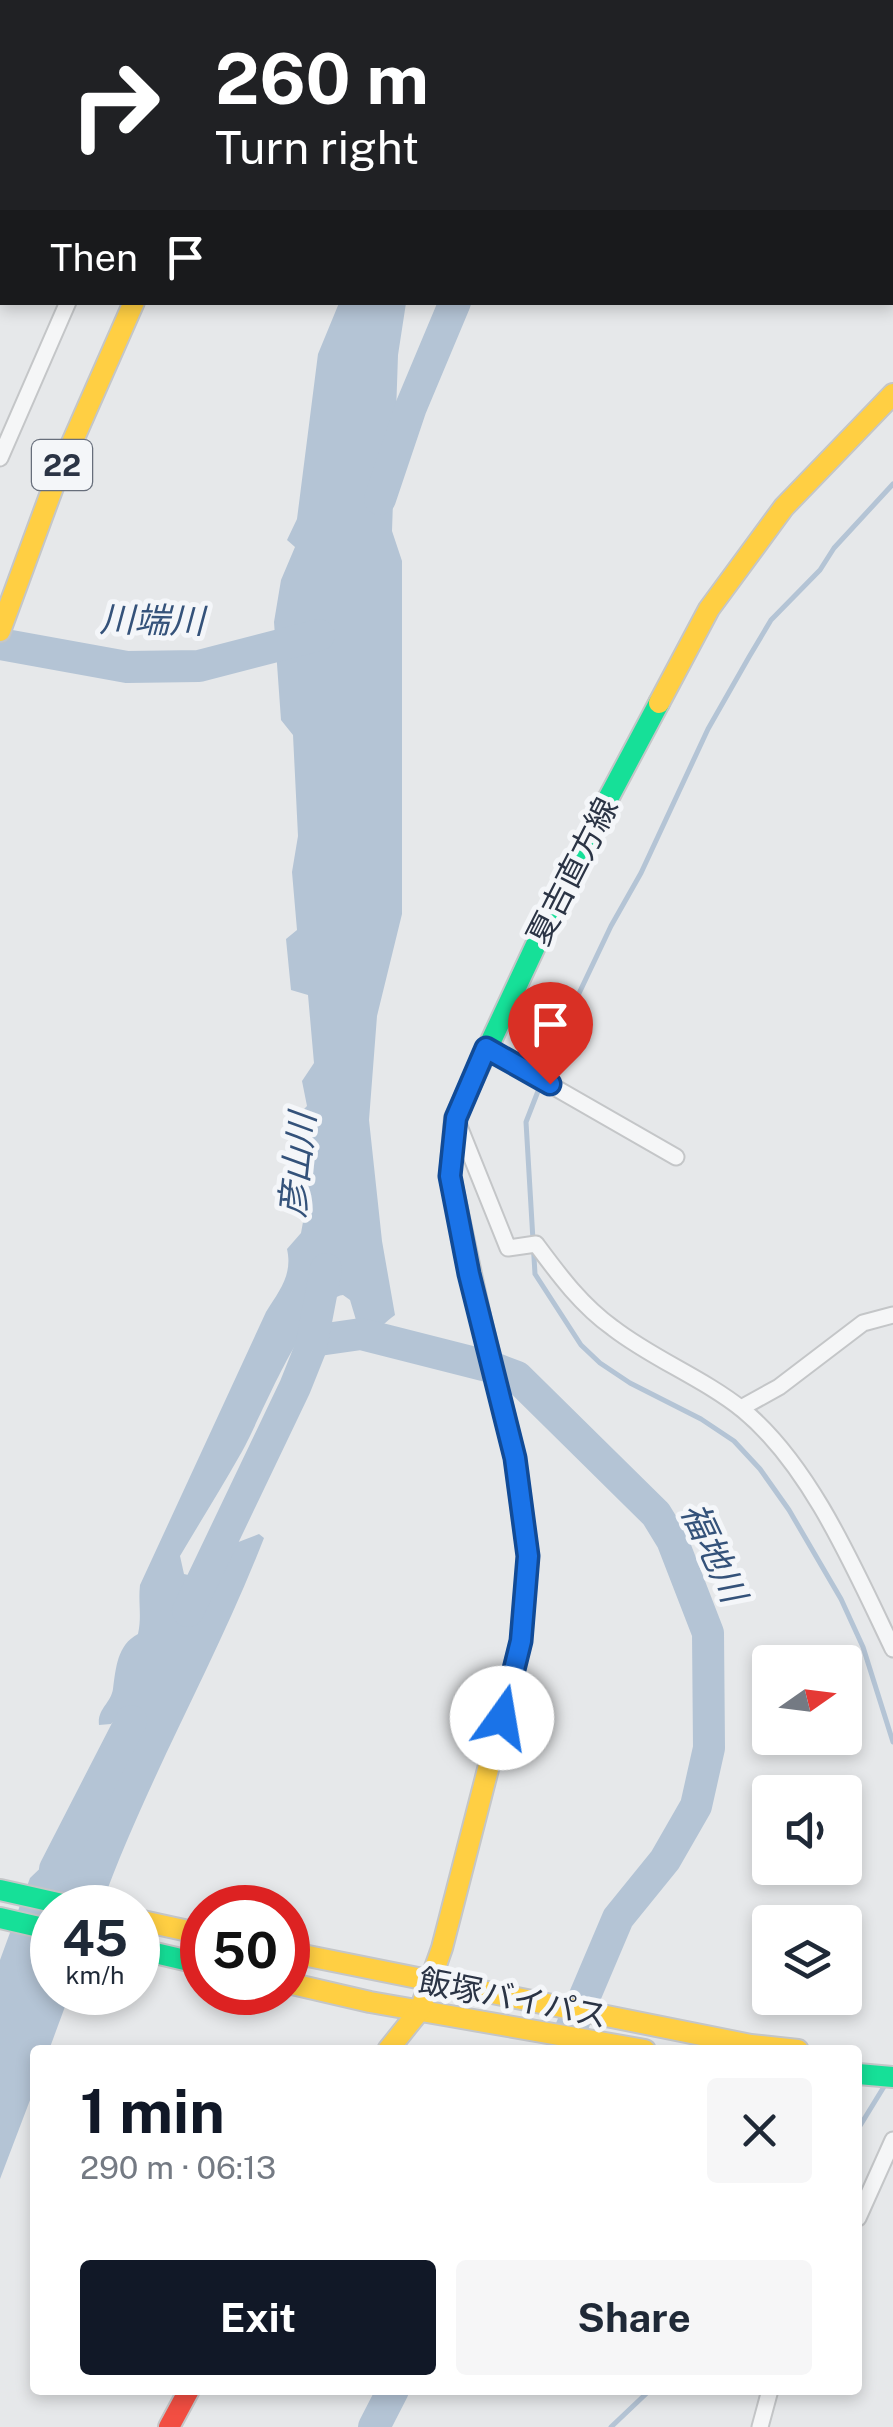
<!DOCTYPE html>
<meta charset="utf-8">
<style>
:root{--surface:#fff;--page:#f6f6f7;--text:#1f2937;--muted:#747a83;--accent:#111827}
body{margin:0;font-family:"Public Sans","Noto Sans JP",sans-serif;background:var(--page);color:var(--text);height:100vh;display:flex;flex-direction:column;font-size:38px;white-space:nowrap}
*{box-sizing:border-box;margin:0}
p{font-size:32px;color:var(--muted)}
.icon{flex:none;width:55px;height:55px;fill:none;stroke:currentColor;stroke-width:2;stroke-linecap:round;stroke-linejoin:round}
.map{position:relative;flex:1;overflow:hidden}
.details{position:absolute;left:30px;top:2045px;width:832px;height:350px;display:flex;flex-direction:column;background:var(--surface);border-radius:10px;box-shadow:0 5px 15px #0003}
.details>*{flex:none}
.guide{position:absolute;left:0px;top:0px;width:895px;height:305px;box-shadow:0 5px 15px #0003;background:#202124;color:#fff;overflow:hidden}
.needle{width:65px;rotate:76deg}
.tools{position:absolute;left:752px;top:1645px;display:grid;gap:20px}
.tools a{display:grid;place-items:center;width:110px;height:110px;border-radius:10px;background:var(--surface);box-shadow:0 5px 15px #0003;font-size:50px}
.speed{position:absolute;left:30px;top:1885px;display:flex;gap:20px;font-size:50px;font-weight:700;text-align:center}
.speed>*{display:grid;place-content:center;width:130px;height:130px;border-radius:50%;background:var(--surface);box-shadow:0 5px 15px #0003;line-height:1}
.speed small{font-size:25px;font-weight:400}
.speed .limit{border:15px solid #d22;background:#fff;color:#111}
.pin{position:absolute;display:grid;place-items:center;width:85px;height:85px;color:#fff;margin:-102px -42px;border-radius:50% 50% 50% 0;rotate:-45deg;box-shadow:0 0 10px #0007}
.pin .icon{rotate:45deg}
.me{position:absolute;width:110px;margin:-55px;rotate:13deg;stroke-linejoin:round;filter:drop-shadow(0 0 8px #0008)}
.turn{display:flex;align-items:center;gap:35px;height:210px;padding:0 50px;font-size:45px}
.turn .icon{width:130px;height:130px;stroke-width:2.5}
.turn b{display:block;font-size:70px;line-height:85px}
.then{display:flex;align-items:center;height:95px;padding:0 50px;background:#0003;gap:20px;font-size:38px}
.round{display:grid;place-items:center;flex:none;width:105px;height:105px;border-radius:10px;background:var(--page)}
.head{display:flex;align-items:center;justify-content:space-between;height:170px;padding:0 50px}
h1{font-size:60px;font-weight:700;line-height:75px;color:var(--accent)}
.button{display:flex;gap:20px;margin-top:auto;padding:20px 50px}
.button a{flex:1;height:115px;border-radius:10px;background:var(--accent);color:#fff;font-size:40px;font-weight:700;line-height:115px;text-align:center}
.button a+a{background:var(--page);color:var(--text)}
.map>svg:first-child{display:block}
</style>
<div class="map">
<svg width="893" height="2427" viewBox="0 0 893 2427">
<rect width="100%" height="100%" fill="#e6e8ea"/>
<!-- water -->
<path fill="#b4c4d5" d="M 339,303 L 406,303 L 398,355 L 392,531 L 402,561 L 402,914 L 377,1016 L 369,1120 L 382,1241 L 395,1315 C 384,1323 373,1337 359,1330 L 350,1300 L 343,1295 C 305,1300 260,1422 240,1455 C 221,1489 200,1522 180,1556 L 184,1574 L 201,1578 L 228,1546 L 259,1534 L 264,1538 C 215,1664 146,1781 101,1907 L 52,1908 L 52,1992 L 70,1993 L 49,2050 L 35,2050 L 35,2087 L 0,2179 L 0,1960 L 30,1878 L 54,1855 L 64,1836 L 83,1826 L 131,1712 L 126,1708 L 111,1724 L 99,1725 C 97,1709 111,1703 113,1689 C 116,1668 117,1645 138,1634 C 142,1616 138,1603 140,1585 L 266,1312 C 279,1291 293,1275 287,1249 L 301,1233 L 303,1222 L 292,1201 L 296,1117 L 307,1106 L 302,1081 L 314,1063 L 308,995 L 291,990 L 286,939 L 297,930 L 292,872 L 298,836 L 293,735 L 281,720 L 274,622 L 281,580 L 295,547 L 287,540 L 297,519 L 318,354 Z"/>
<g fill="none" stroke-linecap="round" stroke-linejoin="round">
<!-- stream -->
<g stroke="#b4c4d5" stroke-width="5">
<path d="M 158,2 L 161,0"/>
<path d="M 0,193 L 2,189"/>
<path d="M 893,484 L 834,548 L 820,570 L 771,620 L 749,657 L 708,729 L 641,873 L 611,926 L 563,1027 L 526,1122 L 535,1274 L 581,1345 L 600,1363 L 630,1383 L 701,1419 L 734,1441 L 760,1469 L 789,1510 L 841,1599 L 863,1647 L 893,1742"/>
<path d="M 858,2129 L 885,2085"/>
<path d="M 611,2427 L 650,2390"/>
</g>
<!-- river -->
<g stroke="#b4c4d5" stroke-width="32">
<path d="M 380,499 L 411,407 L 455,302"/>
<path d="M 0,644 L 127,667 L 199,666 L 319,635"/>
<path d="M 312,1341 L 361,1334 L 491,1367 L 517,1377 L 656,1514 L 672,1540 L 708,1633 L 709,1748 L 696,1806 L 665,1860 L 618,1918 L 562,2050"/>
<path d="M 188,1611 L 295,1387 L 311,1347 L 326,1269"/>
<path d="M 55,1869 L 131,1721"/>
<path d="M 374,2427 L 393,2390"/>
</g>
<!-- street casing -->
<g stroke="#c4c6c8" stroke-width="19">
<g id="street">
<path d="M 210,2 L 211,0"/>
<path d="M 0,458 L 68,302"/>
<path d="M 486,1048 L 676,1157"/>
<path d="M 457,1121 L 508,1248 L 536,1244 C 559,1275 581,1305 613,1328 C 653,1359 703,1378 743,1410 C 811,1466 855,1570 893,1649"/>
<path d="M 741,1408 L 779,1387 L 863,1323 L 893,1315"/>
<path d="M 858,2218 L 893,2140"/>
<path d="M 760,2427 L 770,2390"/>
</g>
</g>
<!-- fast casing -->
<g stroke="#c4c6c8" stroke-width="24">
<g id="fast">
<path d="M 480,1316 L 450,1176 L 455,1118 L 576,859 L 659,703"/>
<path d="M 0,1890 L 80,1908"/>
<path d="M 0,1918 L 52,1930"/>
<path d="M 138,1949 L 202,1964"/>
<path d="M 858,2074 L 893,2077"/>
</g>
</g>
<!-- slow casing -->
<g stroke="#c4c6c8" stroke-width="24">
<g id="slow">
<path d="M 0,631 L 56,479 L 134,302"/>
<path d="M 659,703 L 709,609 L 784,507 L 893,394"/>
<path d="M 138,1920 L 202,1934"/>
<path d="M 288,1952 L 751,2045 L 798,2050"/>
<path d="M 288,1983 L 370,2002 L 645,2050"/>
<path d="M 388,2050 L 420,2010 L 442,1948 L 521,1641 L 528,1556 L 515,1458 L 480,1316"/>
</g>
</g>
<!-- jam casing -->
<g stroke="#c4c6c8" stroke-width="24">
<g id="jam">
<path d="M 331,2 L 334,0"/>
<path d="M 169,2427 L 189,2390"/>
</g>
</g>
<!-- street -->
<use href="#street" stroke="#f5f6f7" stroke-width="15"/>
<!-- fast -->
<use href="#fast" stroke="#16e098" stroke-width="20"/>
<!-- slow -->
<use href="#slow" stroke="#ffcf43" stroke-width="20"/>
<!-- jam -->
<use href="#jam" stroke="#f24e42" stroke-width="20"/>
</g>
<g fill="none" stroke-linecap="round" stroke-linejoin="round">
<!-- route casing -->
<g stroke="#114b97" stroke-width="25">
<path id="route" d="M 502,1718 L 521,1641 L 528,1556 L 515,1458 L 469,1274 L 450,1176 L 456,1118 L 486,1048 L 550,1084"/>
</g>
<!-- route -->
<use href="#route" stroke="#1a73e8" stroke-width="18"/>
</g>
<g text-anchor="middle" dominant-baseline="central" stroke-width="10" stroke-linejoin="round" paint-order="stroke">
<!-- shield labels -->
<rect fill="#f4f6f9" stroke="#676e7b" stroke-width="2.5" x="32" y="440" width="60" height="50" rx="8"/>
<g font-size="30" font-weight="bold" fill="#2b3445">
<text x="62" y="465">22</text>
</g>
<!-- street labels -->
<g font-size="32" fill="#2b3445" stroke="#f4f6f9">
<text transform="translate(572 871) rotate(-63)">夏吉直方線</text>
<text transform="translate(513 1998) rotate(11)">飯塚バイパス</text>
</g>
<!-- water labels -->
<g font-size="35" font-style="italic" fill="#34527a" stroke="#f4f6f9">
<text transform="translate(152 620) rotate(1)">川端川</text>
<text transform="translate(297 1165) rotate(-84)">彦山川</text>
<text transform="translate(714 1552) rotate(65)">福地川</text>
</g>
</g>
</svg>
<div class="tools">
<a><svg class="needle" viewBox="-14 -14 28 28"><path d="M0-13l5 13h-10z" fill="#e53935"/><path d="M0 13l5-13h-10z" fill="#747a83"/></svg></a>
<a><svg class="icon" aria-label="sound" viewBox="0 0 24 24"><path d="M4 9h4l5-4v14l-5-4H4zM17 9q2 3 0 6"/></svg></a>
<a><svg class="icon" aria-label="layers" viewBox="0 0 24 24"><path d="M12 4l9 5-9 5-9-5zM3 14l9 5 9-5"/></svg></a>
</div>
<div class="speed"><div>45<small>km/h</small></div><div class="limit">50</div></div>
<div class="pin" style="left:550px;top:1084px;background:#d93025"><svg class="icon" aria-label="arrive" viewBox="0 0 24 24"><path d="M6 21V4h12l-3 4 3 4H6"/></svg></div>
<svg class="me" style="left:502px;top:1718px" viewBox="-20 -20 40 40"><circle r="19" fill="#fff"/><path d="M0-13L10 11 0 6-10 11z" fill="#1a73e8"/></svg>
<div class="guide">
<div class="turn"><svg class="icon" aria-label="right" viewBox="0 0 24 24"><path d="M7 20v-9h11M14 6l5 5-5 5"/></svg><div><b>260 m</b>Turn right</div></div>
<div class="then">Then<svg class="icon" aria-label="arrive" viewBox="0 0 24 24"><path d="M6 21V4h12l-3 4 3 4H6"/></svg></div>
</div>
<section class="details">
<div class="head"><div><h1>1 min</h1><p>290 m · 06:13</p></div><a class="round"><svg class="icon" aria-label="close" viewBox="0 0 24 24"><path d="M6 6l12 12M18 6L6 18"/></svg></a></div>
<div class="button"><a>Exit</a><a>Share</a></div>
</section>
</div>
